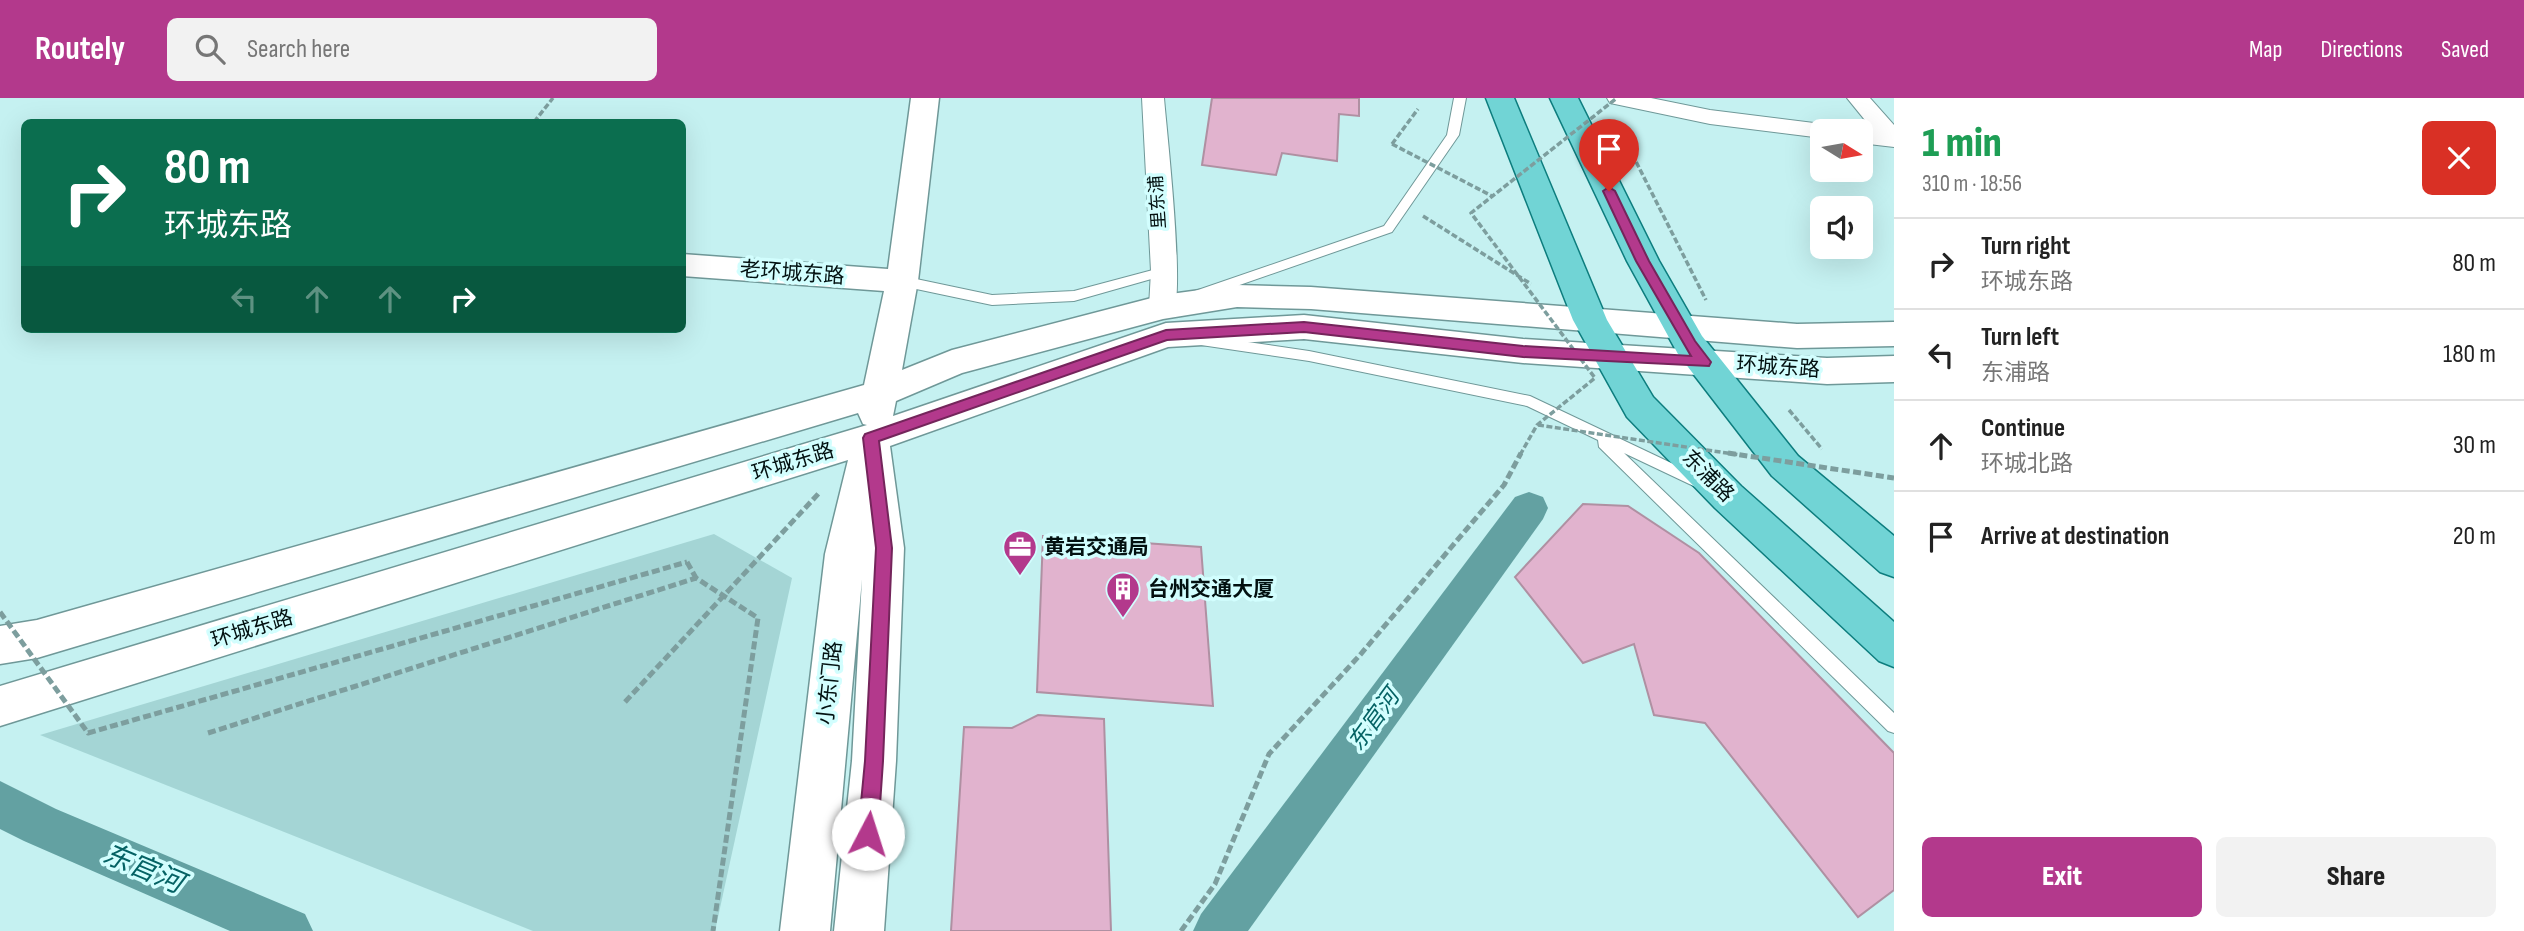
<!DOCTYPE html>
<meta charset="utf-8">
<style>
:root{--surface:#fff;--page:#f2f2f2;--text:#222;--muted:#767676;--line:#e0e0e0;--accent:#b3398c}
body{margin:0;font-family:"Sofia Sans Condensed","Noto Sans SC",sans-serif;background:var(--page);color:var(--text);height:100vh;display:flex;flex-direction:column;font-size:26px;white-space:nowrap}
*{box-sizing:border-box;margin:0}
p{font-size:23px;color:var(--muted)}
.icon{flex:none;width:38px;height:38px;fill:none;stroke:currentColor;stroke-width:2;stroke-linecap:round;stroke-linejoin:round}
.map{position:relative;flex:1;overflow:hidden}
.side{display:flex;flex-direction:column;background:var(--surface);width:630px}
.side>*{flex:none}
.banner{position:absolute;left:21px;top:21px;width:665px;height:214px;border-radius:10px;box-shadow:0 7px 28px #0002;background:#0b6e4f;color:#fff;overflow:hidden}
.needle{width:46px;rotate:101deg}
.buttons{position:absolute;left:1810px;top:21px;display:grid;gap:14px}
.buttons a{display:grid;place-items:center;width:63px;height:63px;border-radius:10px;background:var(--surface);box-shadow:0 7px 28px #0002;font-size:35px}
.pin{position:absolute;display:grid;place-items:center;width:60px;height:60px;color:#fff;margin:-72px -30px;border-radius:50% 50% 50% 0;rotate:-45deg;box-shadow:0 0 7px #0007}
.pin .icon{rotate:45deg}
.me{position:absolute;width:77px;margin:-38px;rotate:5deg;stroke-linejoin:round;filter:drop-shadow(0 0 5px #0008)}
.turn{display:flex;align-items:center;gap:24px;height:147px;padding:0 28px;font-size:32px}
.turn .icon{width:91px;height:91px;stroke-width:2.5}
.turn b{display:block;font-size:49px;line-height:60px}
.lanes{display:flex;align-items:center;height:66px;padding:0 28px;background:#0003;justify-content:center;gap:35px;direction:ltr}
.lanes .off{opacity:.35}
.round{display:grid;place-items:center;flex:none;width:74px;height:74px;border-radius:10px;background:var(--page)}
.headline{display:flex;align-items:center;justify-content:space-between;height:119px;padding:0 28px}
h1{font-size:42px;font-weight:800;line-height:52px;color:#1e9e55}
.button{display:flex;gap:14px;margin-top:auto;padding:14px 28px}
.button a{flex:1;height:80px;border-radius:10px;background:var(--accent);color:#fff;font-size:28px;font-weight:800;line-height:80px;text-align:center}
.button a+a{background:var(--page);color:var(--text)}
ul{padding:0;list-style:none}
li{display:flex;align-items:center;gap:21px;height:91px;padding:0 28px;border-top:2px solid var(--line)}
li div{flex:1}
li b{display:block;font-size:26px}
li em{font-style:normal}
header{display:flex;align-items:center;gap:42px;box-sizing:border-box;height:98px;padding:0 35px;background:var(--accent);color:#fff}
header strong{font-size:33px}
nav{display:flex;gap:38px;margin-inline-start:auto;font-size:24px}
.search{width:490px;height:63px;background:var(--page);display:flex;align-items:center;gap:18px;box-sizing:border-box;padding:0 24px;border-radius:10px;color:var(--muted);font-size:26px}
main{display:flex;flex:1;min-height:0}
.map>svg:first-child{display:block}
</style>
<header>
<strong>Routely</strong>
<div class="search"><svg class="icon" aria-label="search" viewBox="0 0 24 24"><circle cx="10" cy="10" r="6"/><path d="M15 15l6 6"/></svg>Search here</div>
<nav><a>Map</a><a>Directions</a><a>Saved</a></nav>
</header>
<main>
<div class="map">
<svg width="1894" height="833" viewBox="0 0 1894 833">
<rect width="100%" height="100%" fill="#c5f1f1"/>
<!-- green -->
<path fill="#a4d5d5" d="M 714,436 L 792,480 L 715,833 L 533,833 L 40,637 Z"/>
<g fill="none" stroke-linecap="round" stroke-linejoin="round">
<!-- canal -->
<g fill="#63a1a2" fill-rule="evenodd">
<path d="M 1529,394 L 1543,399 L 1548,410 L 1543,421 L 1248,833 L 1193,833 L 1201,816 L 1515,399 Z"/>
<path d="M 0,683 L 56,711 L 305,816 L 313,833 L 230,833 L 24,743 L 0,731 Z"/>
</g>
</g>
<!-- building -->
<g fill="#e1b3ce" stroke="#af90a2" stroke-width="2">
<path d="M 1212,0 L 1359,0 L 1359,18 L 1339,16 L 1337,63 L 1282,55 L 1276,77 L 1202,67 Z"/>
<path d="M 1583,406 L 1628,408 L 1699,455 L 1894,655 L 1894,792 L 1858,819 L 1705,625 L 1654,617 L 1634,546 L 1583,565 L 1515,479 Z"/>
<path d="M 1043,438 L 1201,449 L 1213,608 L 1037,594 Z"/>
<path d="M 1038,617 L 1104,621 L 1111,833 L 951,833 L 964,629 L 1012,630 Z"/>
</g>
<g fill="none" stroke-linecap="round" stroke-linejoin="round">
<!-- lane casing -->
<g stroke="#6f9898" stroke-width="2">
<g id="lane">
<path d="M 1454,0 L 1466,0 L 1459,37 L 1392,134 L 1205,199 L 1195,199 L 1195,193 L 1384,128 L 1447,37 Z"/>
<path d="M 1164,169 L 1169,170 L 1169,176 L 1074,203 L 992,207 L 902,188 L 895,183 L 902,178 L 992,197 L 1074,193 Z"/>
<path d="M 1206,238 L 1309,253 L 1530,298 L 1707,382 L 1710,386 L 1707,390 L 1702,392 L 1624,355 L 1894,615 L 1894,635 L 1888,633 L 1599,349 L 1598,342 L 1527,308 L 1309,263 L 1201,247 L 1199,243 Z"/>
</g>
</g>
<!-- street casing -->
<g stroke="#6f9898" stroke-width="2">
<g id="street">
<path d="M 1142,0 L 1164,0 C 1167,35 1185,194 1173,216 L 1163,219 L 1153,216 L 1149,209 L 1151,173 Z"/>
<path d="M 1607,0 L 1651,0 L 1710,12 L 1822,26 L 1830,28 L 1834,33 L 1822,33 L 1822,40 L 1710,26 L 1610,5 Z"/>
<path d="M 1847,0 L 1870,0 L 1894,27 L 1894,49 L 1860,45 L 1860,33 L 1852,33 L 1873,32 Z"/>
</g>
</g>
<!-- secondary casing -->
<g stroke="#6f9898" stroke-width="3">
<path id="secondary" d="M 911,0 L 939,0 L 918,183 L 902,272 L 952,252 L 1163,197 L 1237,187 L 1311,189 L 1797,226 L 1894,224 L 1894,248 L 1797,250 L 1311,211 L 1237,209 L 1163,221 L 962,275 L 896,303 L 893,318 L 1166,225 L 1304,217 L 1523,241 L 1827,260 L 1894,258 L 1894,284 L 1827,286 L 1523,265 L 1304,241 L 1168,249 L 890,348 L 904,450 L 896,663 L 884,833 L 834,833 L 852,663 L 862,481 L 830,833 L 780,833 L 825,456 L 848,362 L 0,628 L 0,588 L 867,327 L 863,326 L 858,315 L 37,560 L 0,566 L 0,528 L 37,522 L 864,287 L 884,193 L 682,178 L 682,156 L 888,171 Z"/>
</g>
<!-- primary casing -->
<g stroke="#0d7d7e" stroke-width="3">
<g id="primary">
<path d="M 1486,0 L 1514,0 L 1607,222 L 1653,299 L 1741,388 L 1894,524 L 1894,569 L 1879,563 L 1715,410 L 1627,319 L 1573,222 Z"/>
<path d="M 1550,0 L 1578,0 L 1659,163 L 1702,238 L 1798,358 L 1894,438 L 1894,479 L 1880,474 L 1772,378 L 1678,256 L 1627,163 Z"/>
</g>
</g>
<!-- path-far1 -->
<g stroke="#7d9e9e" stroke-width="3.5" stroke-dasharray="6 2.5" stroke-linecap="butt">
<path d="M 534,24 L 553,0"/>
<path d="M 1617,26 L 1706,202"/>
<path d="M 1392,46 L 1418,11"/>
<path d="M 1423,118 L 1531,186"/>
<path d="M 1789,312 L 1822,351"/>
</g>
<!-- path -->
<g stroke="#7d9e9e" stroke-width="5" stroke-dasharray="8 3.5" stroke-linecap="butt">
<path d="M 687,464 L 696,480"/>
<path d="M 625,604 L 820,394"/>
<path d="M 208,635 L 696,480 L 758,520 L 713,833"/>
</g>
<!-- lane -->
<use href="#lane" fill="#fff" fill-rule="evenodd"/>
<!-- street -->
<use href="#street" fill="#fff" fill-rule="evenodd"/>
<!-- secondary -->
<use href="#secondary" fill="#fff" fill-rule="evenodd"/>
<!-- primary -->
<use href="#primary" fill="#71d4d5" fill-rule="evenodd"/>
<!-- path-bridge-far1 -->
<g stroke="#7d9e9e" stroke-width="3.5" stroke-dasharray="6 2.5" stroke-linecap="butt">
<path d="M 1392,46 L 1492,98"/>
<path d="M 1538,327 L 1740,357"/>
<path d="M 1520,357 L 1537,327 L 1595,280 L 1471,115 L 1617,0"/>
</g>
<!-- path-bridge -->
<g stroke="#7d9e9e" stroke-width="5" stroke-dasharray="8 3.5" stroke-linecap="butt">
<path d="M 1728,355 L 1894,380"/>
<path d="M 0,514 L 88,635 L 687,464"/>
<path d="M 1181,833 L 1215,786 L 1269,656 L 1360,557 L 1504,387 L 1521,355"/>
</g>
</g>
<!-- route -->
<path fill="#b3398c" stroke="#74255b" stroke-width="2" d="M 1609,89 L 1615,93 L 1649,163 L 1695,243 L 1711,264 L 1709,268 L 1523,259 L 1304,234 L 1167,242 L 879,343 L 892,450 L 883,663 L 878,736 L 875,743 L 868,745 L 861,743 L 858,736 L 865,663 L 876,450 L 863,340 L 865,336 L 1166,232 L 1304,224 L 1523,248 L 1691,258 L 1636,163 L 1603,93 Z"/>
<!-- icons -->
<defs>
<g id="office-pin" transform="scale(1.75)"><path d="M0 17L-7.5 6A9.5 9.5 0 1 1 7.5 6Z" fill="#b3398c" stroke="#d2fefe"/><path d="M-6-3h4V-5.5h4V-3h4V5H-6ZM-1-4.5V-3h2v-1.5ZM-6 0V1H6V0Z" fill="#fff"/></g>
<g id="building-pin" transform="scale(1.75)"><path d="M0 17L-7.5 6A9.5 9.5 0 1 1 7.5 6Z" fill="#b3398c" stroke="#d2fefe"/><path d="M-4-6H4V6H1V3H-1V6H-4ZM-2.5-4.3h1.7v1.8h-1.7ZM.8-4.3h1.7v1.8H.8ZM-2.5-1h1.7V.8h-1.7ZM.8-1h1.7V.8H.8Z" fill="#fff"/></g>
</defs>
<g fill-rule="evenodd">
<use href="#office-pin" x="1020" y="449"/>
<use href="#building-pin" x="1123" y="491"/>
</g>
<g text-anchor="middle" dominant-baseline="central" stroke-width="7" stroke-linejoin="round" paint-order="stroke">
<!-- far-street labels -->
<g font-size="18" fill="#031111" stroke="#d2fefe">
<text transform="translate(1158 104) rotate(-94)">里东浦</text>
</g>
<!-- street labels -->
<g font-size="21" fill="#031111" stroke="#d2fefe">
<text transform="translate(792 175) rotate(4)">老环城东路</text>
<text transform="translate(1778 269) rotate(4)">环城东路</text>
<text transform="translate(793 364) rotate(-17)">环城东路</text>
<text transform="translate(1708 378) rotate(45)">东浦路</text>
<text transform="translate(252 531) rotate(-17)">环城东路</text>
<text transform="translate(830 585) rotate(-84)">小东门路</text>
</g>
<!-- poi labels -->
<g font-size="21" font-weight="bold" fill="#031111" stroke="#d2fefe" text-anchor="start">
<text x="1044" y="449">黄岩交通局</text>
<text x="1148" y="491">台州交通大厦</text>
</g>
<!-- water labels -->
<g font-size="23" font-style="italic" fill="#046264" stroke="#d2fefe">
<text transform="translate(1374 622) rotate(-54)">东官河</text>
</g>
<!-- near-water labels -->
<g font-size="28" font-style="italic" fill="#046264" stroke="#d2fefe">
<text transform="translate(143 771) rotate(23)">东官河</text>
</g>
</g>
</svg>
<div class="buttons">
<a><svg class="needle" viewBox="-14 -14 28 28"><path d="M0-13l5 13h-10z" fill="#e53935"/><path d="M0 13l5-13h-10z" fill="#767676"/></svg></a>
<a><svg class="icon" aria-label="sound" viewBox="0 0 24 24"><path d="M4 9h4l5-4v14l-5-4H4zM17 9q2 3 0 6"/></svg></a>
</div>
<div class="pin" style="left:1609px;top:93px;background:#d93025"><svg class="icon" aria-label="arrive" viewBox="0 0 24 24"><path d="M6 21V4h12l-3 4 3 4H6"/></svg></div>
<svg class="me" style="left:868px;top:736px" viewBox="-20 -20 40 40"><circle r="19" fill="#fff"/><path d="M0-13L10 11 0 6-10 11z" fill="#b3398c"/></svg>
<div class="banner">
<div class="turn"><svg class="icon" aria-label="right" viewBox="0 0 24 24"><path d="M7 20v-9h11M14 6l5 5-5 5"/></svg><div><b>80 m</b>环城东路</div></div>
<div class="lanes"><svg class="icon off" aria-label="left" viewBox="0 0 24 24"><path d="M17 20v-9H6M10 6l-5 5 5 5"/></svg><svg class="icon off" aria-label="ahead" viewBox="0 0 24 24"><path d="M12 20V5M6 11l6-6 6 6"/></svg><svg class="icon off" aria-label="ahead" viewBox="0 0 24 24"><path d="M12 20V5M6 11l6-6 6 6"/></svg><svg class="icon" aria-label="right" viewBox="0 0 24 24"><path d="M7 20v-9h11M14 6l5 5-5 5"/></svg></div>
</div>
</div>
<section class="side">
<div class="headline"><div><h1>1 min</h1><p>310 m · 18:56</p></div><a class="round" style="background:#d93025;color:#fff"><svg class="icon" aria-label="close" viewBox="0 0 24 24"><path d="M6 6l12 12M18 6L6 18"/></svg></a></div>
<ul>
<li><svg class="icon" aria-label="right" viewBox="0 0 24 24"><path d="M7 20v-9h11M14 6l5 5-5 5"/></svg><div><b>Turn right</b><p>环城东路</p></div><em>80 m</em></li>
<li><svg class="icon" aria-label="left" viewBox="0 0 24 24"><path d="M17 20v-9H6M10 6l-5 5 5 5"/></svg><div><b>Turn left</b><p>东浦路</p></div><em>180 m</em></li>
<li><svg class="icon" aria-label="ahead" viewBox="0 0 24 24"><path d="M12 20V5M6 11l6-6 6 6"/></svg><div><b>Continue</b><p>环城北路</p></div><em>30 m</em></li>
<li><svg class="icon" aria-label="arrive" viewBox="0 0 24 24"><path d="M6 21V4h12l-3 4 3 4H6"/></svg><div><b>Arrive at destination</b></div><em>20 m</em></li>
</ul>
<div class="button"><a>Exit</a><a>Share</a></div>
</section>
</main>
